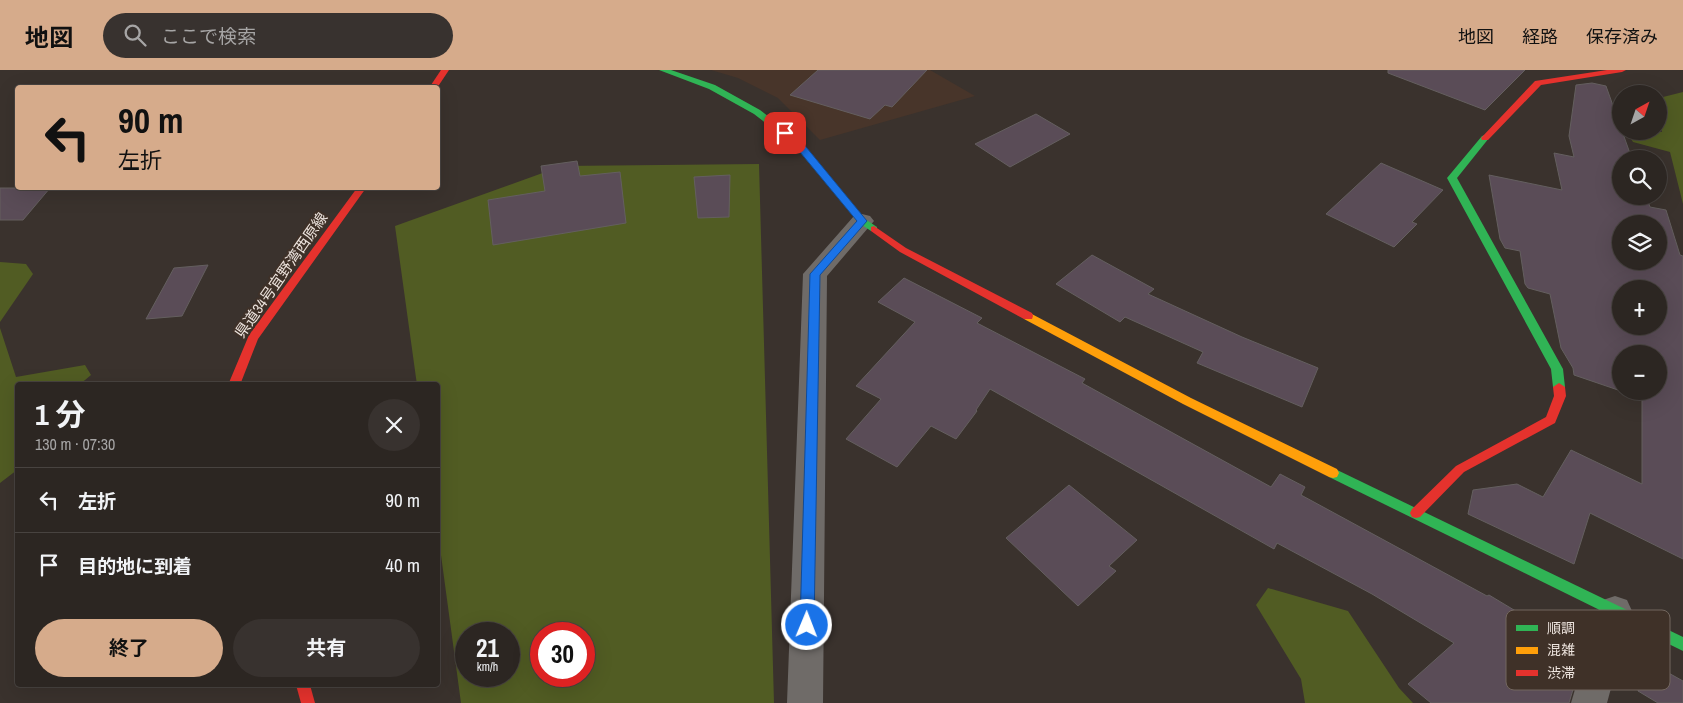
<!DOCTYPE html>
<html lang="ja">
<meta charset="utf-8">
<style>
:root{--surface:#2c2622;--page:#38322f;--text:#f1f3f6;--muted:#a6a5a5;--line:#484340;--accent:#d6ab8b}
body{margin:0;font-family:"Archivo Narrow","Noto Sans JP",sans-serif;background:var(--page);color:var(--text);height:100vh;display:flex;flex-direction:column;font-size:19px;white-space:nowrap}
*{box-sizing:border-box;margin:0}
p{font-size:16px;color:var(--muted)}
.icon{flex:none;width:28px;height:28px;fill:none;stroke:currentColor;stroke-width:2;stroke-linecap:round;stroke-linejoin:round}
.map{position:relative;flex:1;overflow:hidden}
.sheet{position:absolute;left:15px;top:312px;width:425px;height:305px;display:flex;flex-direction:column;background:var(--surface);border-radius:5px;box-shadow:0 5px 20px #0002,0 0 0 1px var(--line)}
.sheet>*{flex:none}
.hud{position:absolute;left:15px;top:15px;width:425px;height:105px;border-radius:5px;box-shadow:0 5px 20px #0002,0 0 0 1px var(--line);background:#d6ab8b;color:#111;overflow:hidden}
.needle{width:32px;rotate:40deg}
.tools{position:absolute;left:1612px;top:15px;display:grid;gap:10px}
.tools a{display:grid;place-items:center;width:55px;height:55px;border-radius:50%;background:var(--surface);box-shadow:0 5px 20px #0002,0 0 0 1px var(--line);font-size:25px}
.speed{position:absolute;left:455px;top:552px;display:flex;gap:10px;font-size:25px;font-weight:700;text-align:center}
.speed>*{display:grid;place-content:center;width:65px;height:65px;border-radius:50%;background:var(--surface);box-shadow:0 5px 20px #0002,0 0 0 1px var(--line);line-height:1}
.speed small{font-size:12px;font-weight:400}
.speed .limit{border:8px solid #d22;background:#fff;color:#111}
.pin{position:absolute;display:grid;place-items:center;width:42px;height:42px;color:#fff;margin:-21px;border-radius:10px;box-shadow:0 2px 8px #0006}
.me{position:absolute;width:55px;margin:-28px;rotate:1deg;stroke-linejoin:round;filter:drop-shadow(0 0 4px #0008)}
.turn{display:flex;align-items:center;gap:18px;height:105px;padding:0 20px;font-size:22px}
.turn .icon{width:65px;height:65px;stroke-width:2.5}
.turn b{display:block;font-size:35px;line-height:42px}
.round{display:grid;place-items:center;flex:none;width:52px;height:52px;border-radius:26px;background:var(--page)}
.head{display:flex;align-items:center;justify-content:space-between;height:85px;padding:0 20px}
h1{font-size:30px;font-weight:700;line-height:38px}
.action{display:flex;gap:10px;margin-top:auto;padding:10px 20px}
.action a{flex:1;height:58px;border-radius:30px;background:var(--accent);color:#111;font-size:20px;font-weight:700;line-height:58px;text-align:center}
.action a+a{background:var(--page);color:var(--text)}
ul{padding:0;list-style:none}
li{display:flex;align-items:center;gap:15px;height:65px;padding:0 20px;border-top:1px solid var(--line)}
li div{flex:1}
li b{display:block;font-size:19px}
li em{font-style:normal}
header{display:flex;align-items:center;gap:30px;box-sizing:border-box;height:70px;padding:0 25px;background:var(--accent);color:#111}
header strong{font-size:24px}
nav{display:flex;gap:28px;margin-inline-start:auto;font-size:18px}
.search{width:350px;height:45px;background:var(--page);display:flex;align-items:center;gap:12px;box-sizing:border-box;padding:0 18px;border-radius:28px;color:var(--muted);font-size:19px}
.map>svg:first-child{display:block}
</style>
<header>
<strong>地図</strong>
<div class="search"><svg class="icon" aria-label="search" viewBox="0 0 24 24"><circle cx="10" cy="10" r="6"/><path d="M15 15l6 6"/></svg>ここで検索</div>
<nav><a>地図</a><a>経路</a><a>保存済み</a></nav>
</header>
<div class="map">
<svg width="1683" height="633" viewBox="0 0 1683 633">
<rect width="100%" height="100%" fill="#3a322d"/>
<!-- built -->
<path fill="#48352a" d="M 711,0 L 930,0 L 975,26 L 820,70 L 778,28 L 738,8 Z"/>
<!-- green -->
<g fill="#515c23" fill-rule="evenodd">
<path d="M 1683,22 L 1683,134 L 1670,82 L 1633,72 L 1627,62 L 1662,62 L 1659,49 L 1659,28 Z"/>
<path d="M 759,94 L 774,633 L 461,633 L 438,463 L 438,315 L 417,315 L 395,156 L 562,96 ZM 466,564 L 509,564 L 509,606 L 466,606 ZM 541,564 L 584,564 L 584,606 L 541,606 Z"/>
<path d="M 0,192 L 26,194 L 33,204 L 0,252 Z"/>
<path d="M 0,258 L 16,307 L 85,295 L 91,305 L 79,315 L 18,315 L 17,400 L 0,413 Z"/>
<path d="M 1268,518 L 1348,541 L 1399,618 L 1413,633 L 1305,633 L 1301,609 L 1256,535 Z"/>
</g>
<!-- building -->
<g fill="#5a4c57" stroke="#645f5f" fill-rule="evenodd">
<path d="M 818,0 L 927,0 L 892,37 L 885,35 L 870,49 L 790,25 Z"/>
<path d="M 1388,0 L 1525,0 L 1485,40 L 1388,3 Z"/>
<path d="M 1592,13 L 1606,16 L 1632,89 L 1621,89 L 1621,126 L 1646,126 L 1650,137 L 1666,140 L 1680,185 L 1683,186 L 1683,489 L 1590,443 L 1574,494 L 1468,444 L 1473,420 L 1517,414 L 1543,427 L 1571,380 L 1642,414 L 1642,328 L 1622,321 L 1659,321 L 1659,284 L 1621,284 L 1621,321 L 1574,305 L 1573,298 L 1561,278 L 1550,224 L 1528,218 L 1525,214 L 1520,181 L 1505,178 L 1500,169 L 1489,105 L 1562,120 L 1554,83 L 1574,87 L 1569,66 L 1576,15 ZM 1621,154 L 1659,154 L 1659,191 L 1621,191 ZM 1621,219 L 1659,219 L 1659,256 L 1621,256 Z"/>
<path d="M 1036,44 L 1070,64 L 1010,97 L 975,74 Z"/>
<path d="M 577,91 L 580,106 L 620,102 L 626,153 L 493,175 L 488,130 L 545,121 L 541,96 Z"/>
<path d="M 1381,93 L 1443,120 L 1412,152 L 1417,154 L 1394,177 L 1326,144 Z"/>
<path d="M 730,105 L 729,147 L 698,148 L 694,107 Z"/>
<path d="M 0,118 L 50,118 L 23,150 L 0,150 Z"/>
<path d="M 1092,185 L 1154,219 L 1148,224 L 1242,267 L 1318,298 L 1302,337 L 1197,293 L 1203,282 L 1125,247 L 1120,252 L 1056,214 Z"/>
<path d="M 208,195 L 182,246 L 146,249 L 174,198 Z"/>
<path d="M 904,208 L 982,248 L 977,253 L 1085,309 L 1082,313 L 1271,417 L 1280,404 L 1305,417 L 1301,425 L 1487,526 L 1489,525 L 1549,561 L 1551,559 L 1585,579 L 1569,633 L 1431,633 L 1408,614 L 1454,573 L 1372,524 L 1277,473 L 1274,479 L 990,319 L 976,340 L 977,341 L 956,369 L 931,356 L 897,397 L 846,369 L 881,329 L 856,316 L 915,252 L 878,232 Z"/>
<path d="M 1069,415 L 1137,470 L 1109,496 L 1116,501 L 1078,536 L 1006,468 Z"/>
<path d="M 1647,591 L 1683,611 L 1683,633 L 1658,633 L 1638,621 Z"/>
</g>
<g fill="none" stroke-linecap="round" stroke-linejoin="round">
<!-- street -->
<g fill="#6f6b68" fill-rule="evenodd">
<path d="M 862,144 L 870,146 L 874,151 L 827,206 L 823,633 L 787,633 L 803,204 L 854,146 Z"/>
<path d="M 1615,526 L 1627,530 L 1632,541 L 1607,633 L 1571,633 L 1598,541 L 1603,530 Z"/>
</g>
<!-- fast -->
<g fill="#30b455" fill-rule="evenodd">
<path d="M 659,0 L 671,0 L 715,15 L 760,40 L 801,72 L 865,149 L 877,157 L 877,161 L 871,161 L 859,153 L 795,76 L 754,44 L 709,19 Z"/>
<path d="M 1485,65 L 1489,68 L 1457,108 L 1563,299 L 1565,317 L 1559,321 L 1553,317 L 1551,299 L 1447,108 L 1482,66 Z"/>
<path d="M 1333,398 L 1683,567 L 1683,581 L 1329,407 L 1327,403 L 1329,399 Z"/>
</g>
<!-- slow -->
<path fill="#ff9f0a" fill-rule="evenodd" d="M 1028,242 L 1191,328 L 1337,399 L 1339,403 L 1337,407 L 1333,408 L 1329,407 L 1183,334 L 1024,249 L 1023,246 L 1024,243 Z"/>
<!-- jam -->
<g fill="#e5322d" fill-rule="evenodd">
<path d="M 441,0 L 449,0 L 437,18 L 429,18 Z"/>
<path d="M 1607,0 L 1626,0 L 1622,2 L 1541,15 L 1488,70 L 1482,70 L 1481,68 L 1535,11 Z"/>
<path d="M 357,118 L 366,118 L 258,269 L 240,315 L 228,315 L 249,265 Z"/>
<path d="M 874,156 L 906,178 L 1032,243 L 1033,246 L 1032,249 L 1024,249 L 900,182 L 871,161 L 871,157 Z"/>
<path d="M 1559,313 L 1565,317 L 1566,326 L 1555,353 L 1464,402 L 1420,447 L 1416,448 L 1412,447 L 1410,443 L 1412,439 L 1456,396 L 1546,347 L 1554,326 L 1553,317 Z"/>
<path d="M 296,615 L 310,615 L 315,633 L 301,633 Z"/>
</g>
</g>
<!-- route -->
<path fill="#1a73e8" stroke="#114b97" d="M 785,61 L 802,72 L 867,151 L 820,205 L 814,555 L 812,560 L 807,562 L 802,560 L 800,555 L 810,204 L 857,151 L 795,76 L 782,65 L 780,63 Z"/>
<g text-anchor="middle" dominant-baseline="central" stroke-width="4" stroke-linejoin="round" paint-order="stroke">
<!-- street labels -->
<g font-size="15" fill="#ede4de" stroke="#3f3128">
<text transform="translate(281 205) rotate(-55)">県道34号宜野湾西原線</text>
</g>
</g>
<!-- legend -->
<rect x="1506" y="540" width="164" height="80" rx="8" fill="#3f3128" stroke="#73675f" stroke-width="1"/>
<rect x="1516" y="555" width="22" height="6" fill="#30b455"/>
<rect x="1516" y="577" width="22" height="7" fill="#ff9f0a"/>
<rect x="1516" y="600" width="22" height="6" fill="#e5322d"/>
<g font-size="14" fill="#ede4de">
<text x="1547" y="563">順調</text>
<text x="1547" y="585">混雑</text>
<text x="1547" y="608">渋滞</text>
</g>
</svg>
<div class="tools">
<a><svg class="needle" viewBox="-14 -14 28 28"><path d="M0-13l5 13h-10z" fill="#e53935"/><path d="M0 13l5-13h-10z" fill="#a6a5a5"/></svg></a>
<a><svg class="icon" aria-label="search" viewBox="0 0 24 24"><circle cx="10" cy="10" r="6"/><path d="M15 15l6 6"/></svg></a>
<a><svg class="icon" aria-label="layers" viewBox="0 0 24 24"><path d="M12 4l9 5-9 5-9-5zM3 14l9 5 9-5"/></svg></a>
<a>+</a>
<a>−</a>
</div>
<div class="speed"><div>21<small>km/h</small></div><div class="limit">30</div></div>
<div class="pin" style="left:785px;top:63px;background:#d93025"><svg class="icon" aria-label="arrive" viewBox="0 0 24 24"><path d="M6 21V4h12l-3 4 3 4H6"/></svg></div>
<svg class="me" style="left:807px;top:555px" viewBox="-20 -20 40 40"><circle r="17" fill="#1a73e8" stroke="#fff" stroke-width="3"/><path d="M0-11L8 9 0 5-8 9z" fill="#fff"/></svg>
<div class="hud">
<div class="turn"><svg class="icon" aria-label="left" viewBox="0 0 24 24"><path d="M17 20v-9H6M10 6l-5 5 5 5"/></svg><div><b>90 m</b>左折</div></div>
</div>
<section class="sheet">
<div class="head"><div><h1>1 分</h1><p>130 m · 07:30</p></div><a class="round"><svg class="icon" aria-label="close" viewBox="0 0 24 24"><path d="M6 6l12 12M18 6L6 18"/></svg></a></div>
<ul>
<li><svg class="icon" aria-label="left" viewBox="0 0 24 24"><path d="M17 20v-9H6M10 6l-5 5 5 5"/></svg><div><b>左折</b></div><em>90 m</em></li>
<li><svg class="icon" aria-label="arrive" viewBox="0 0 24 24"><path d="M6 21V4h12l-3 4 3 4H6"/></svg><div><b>目的地に到着</b></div><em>40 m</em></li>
</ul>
<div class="action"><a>終了</a><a>共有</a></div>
</section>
</div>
